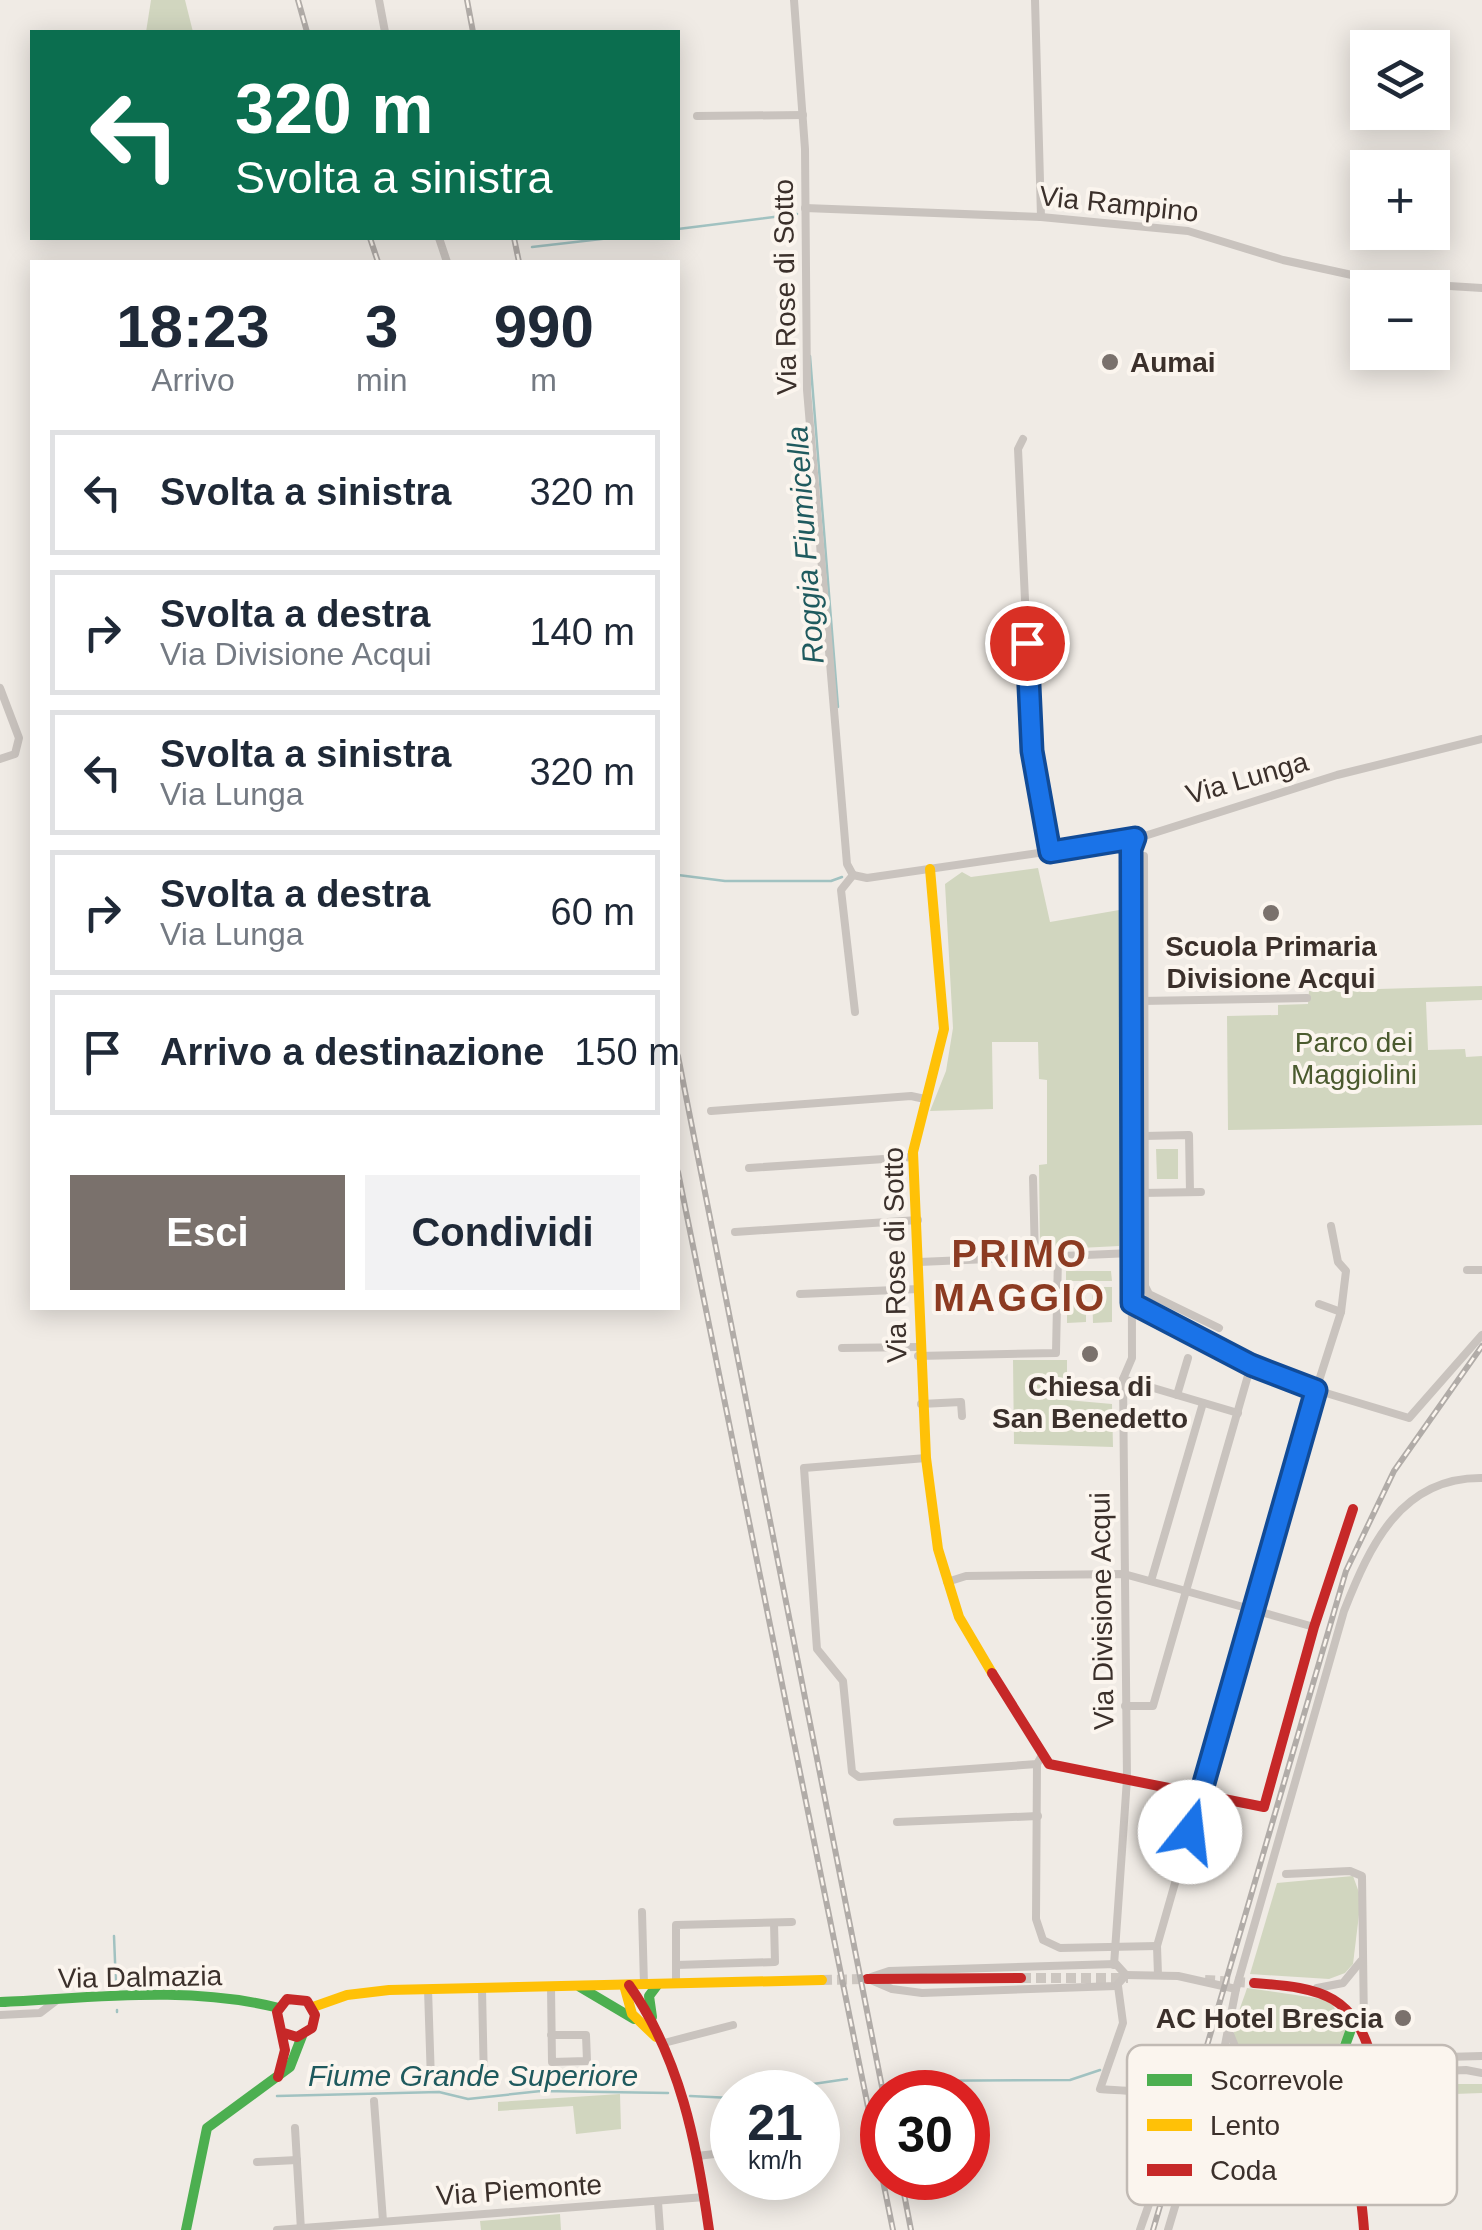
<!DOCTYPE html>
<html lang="it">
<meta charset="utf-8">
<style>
:root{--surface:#fff;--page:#f2f2f3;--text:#1f2937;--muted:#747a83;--line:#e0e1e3;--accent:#7a716c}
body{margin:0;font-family:Arial,sans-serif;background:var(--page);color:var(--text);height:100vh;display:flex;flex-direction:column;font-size:38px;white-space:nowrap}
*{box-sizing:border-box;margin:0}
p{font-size:32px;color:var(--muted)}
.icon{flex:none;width:55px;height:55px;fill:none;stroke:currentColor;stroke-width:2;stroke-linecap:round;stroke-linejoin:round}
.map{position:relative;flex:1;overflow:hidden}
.details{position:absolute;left:30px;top:260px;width:650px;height:1050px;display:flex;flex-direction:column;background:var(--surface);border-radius:0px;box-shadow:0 5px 25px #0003}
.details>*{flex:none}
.guide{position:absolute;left:30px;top:30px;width:650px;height:210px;border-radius:0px;box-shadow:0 5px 25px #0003;background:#0b6e4f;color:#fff;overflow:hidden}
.fabs{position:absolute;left:1350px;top:30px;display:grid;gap:20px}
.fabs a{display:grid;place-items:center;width:100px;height:100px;border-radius:0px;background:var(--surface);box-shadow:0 5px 25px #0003;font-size:50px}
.speed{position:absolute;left:710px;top:2070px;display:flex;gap:20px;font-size:50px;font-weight:700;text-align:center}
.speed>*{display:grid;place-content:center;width:130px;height:130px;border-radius:50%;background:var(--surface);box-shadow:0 5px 25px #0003;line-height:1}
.speed small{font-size:25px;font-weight:400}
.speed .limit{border:15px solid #d22;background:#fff;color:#111}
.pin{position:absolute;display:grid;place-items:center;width:85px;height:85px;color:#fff;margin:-42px;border:5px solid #fff;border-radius:50%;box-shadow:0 2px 10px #0007}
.me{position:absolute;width:110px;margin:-55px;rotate:16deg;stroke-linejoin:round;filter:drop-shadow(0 0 8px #0008)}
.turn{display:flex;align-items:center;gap:35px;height:210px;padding:0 40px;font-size:45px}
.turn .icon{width:130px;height:130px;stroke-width:2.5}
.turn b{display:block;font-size:70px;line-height:85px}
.eta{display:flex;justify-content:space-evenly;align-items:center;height:170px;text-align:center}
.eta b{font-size:60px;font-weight:700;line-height:70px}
.cta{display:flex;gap:20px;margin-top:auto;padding:20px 40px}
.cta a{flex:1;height:115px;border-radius:0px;background:var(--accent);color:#fff;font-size:40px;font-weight:700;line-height:115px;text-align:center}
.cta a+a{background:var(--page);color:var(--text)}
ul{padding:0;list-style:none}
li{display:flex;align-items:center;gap:30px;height:125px;margin:0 20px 15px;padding:0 20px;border:5px solid var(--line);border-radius:0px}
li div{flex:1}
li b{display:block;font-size:38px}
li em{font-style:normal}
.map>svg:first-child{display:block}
</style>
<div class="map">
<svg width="1482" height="2230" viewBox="0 0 1482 2230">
<rect width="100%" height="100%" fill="#f0ebe5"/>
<!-- green -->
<g fill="#d1d6bf">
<path d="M 151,0 L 185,0 L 193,32 L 146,32 Z"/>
<path d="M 1038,868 L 1050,922 L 1125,909 L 1119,1023 L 1119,1246 L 1040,1250 L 1039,1165 L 1047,1164 L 1047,1080 L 1039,1079 L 1038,1042 L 992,1042 L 993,1109 L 930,1111 L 946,1071 L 953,1028 L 945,884 L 962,872 L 971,877 Z"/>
<path d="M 1482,986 L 1482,1000 L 1426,1002 L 1428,1050 L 1465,1049 L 1466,1057 L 1482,1056 L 1482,1125 L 1228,1130 L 1227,1016 L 1278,1015 L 1278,1005 L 1308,1004 L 1309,991 Z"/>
<path d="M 1156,1149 L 1178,1149 L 1178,1179 L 1157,1179 Z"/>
<path d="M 1066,1271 L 1111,1271 L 1112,1281 L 1066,1281 Z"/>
<path d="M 1092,1287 L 1112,1287 L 1112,1322 L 1093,1323 Z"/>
<path d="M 1067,1288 L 1086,1288 L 1086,1322 L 1067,1323 Z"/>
<path d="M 1013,1360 L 1067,1360 L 1067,1400 L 1112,1404 L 1113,1447 L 1014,1444 Z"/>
<path d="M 1353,1876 L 1361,1898 L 1353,1964 L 1345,1973 L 1329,1979 L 1250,1974 L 1277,1883 Z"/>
<path d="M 1247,1988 L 1330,2000 L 1346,2030 C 1341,2042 1336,2055 1323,2062 C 1307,2070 1244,2068 1236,2049 C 1228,2032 1242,2005 1247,1988 Z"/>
<path d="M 1388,2084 L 1482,2084 L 1482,2093 L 1371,2097 Z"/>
<path d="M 620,2094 L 621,2129 L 576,2134 L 573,2106 L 498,2111 L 498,2102 Z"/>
<path d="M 560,2214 L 561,2230 L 481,2230 L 480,2221 Z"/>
</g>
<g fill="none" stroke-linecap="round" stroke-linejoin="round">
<!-- stream -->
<g stroke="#a1c2c1" stroke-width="2.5">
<path d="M 678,229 L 797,214"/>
<path d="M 532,247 L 610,238"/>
<path d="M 810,356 L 838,707"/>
<path d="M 678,875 L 725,881 L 831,881 L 842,877"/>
<path d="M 114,1936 L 116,1986"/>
<path d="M 117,2010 L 117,2012"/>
<path d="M 893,2081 L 1070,2080 L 1100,2070"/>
<path d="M 759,2092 L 847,2079"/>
<path d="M 277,2096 L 439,2092 L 468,2099 L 541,2091 L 668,2093"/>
<path d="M 690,2096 L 732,2098"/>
</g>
<!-- secondary-tunnel -->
<g stroke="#ccc6c0" stroke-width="10" stroke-dasharray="10 5" stroke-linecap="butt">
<path d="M 1021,1978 L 1128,1978"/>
<path d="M 822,1980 L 867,1979"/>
<path d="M 1205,1980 L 1254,1983"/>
</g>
<!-- street -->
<g stroke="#c9c3be" stroke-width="8">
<path d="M 379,0 L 385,32"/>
<path d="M 794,0 L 805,149 L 807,390 L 847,864 L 853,875"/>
<path d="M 1035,0 L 1041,217"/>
<path d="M 697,116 L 803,115"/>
<path d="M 805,208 L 1041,217 L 1188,231 L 1283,260 L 1384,282 L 1482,288"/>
<path d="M 439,238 L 447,262"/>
<path d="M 1023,439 L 1018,449 L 1032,751 L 1050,852"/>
<path d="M 0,688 L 19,738 L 15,754 L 0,759"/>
<path d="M 1144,856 L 1145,1286 L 1149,1294 L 1219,1328"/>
<path d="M 853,875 L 867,878 L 1135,839 L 1337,775 L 1482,739"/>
<path d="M 853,875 L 841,890 L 855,1012"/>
<path d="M 1141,1001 L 1307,998"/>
<path d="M 711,1111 L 911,1096 L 925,1099"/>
<path d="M 1144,1136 L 1189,1135 L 1190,1192"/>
<path d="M 749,1168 L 914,1157"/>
<path d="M 1033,1178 L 1035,1257"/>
<path d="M 1142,1193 L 1201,1192"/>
<path d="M 1331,1226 L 1338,1262 L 1346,1271 L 1341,1312 L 1316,1390 L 1409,1418 L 1482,1335"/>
<path d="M 735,1232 L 918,1220"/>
<path d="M 919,1262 L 1132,1253"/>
<path d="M 1467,1270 L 1482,1270"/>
<path d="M 800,1294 L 919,1289"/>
<path d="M 1132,1303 L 1251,1365 L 1316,1390 L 1157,1946 L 1158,1975"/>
<path d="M 1319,1304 L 1341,1312"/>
<path d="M 842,1348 L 918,1347"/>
<path d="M 918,1356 L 1056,1353 L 1058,1256"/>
<path d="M 1251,1365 L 1186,1591 L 1314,1627"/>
<path d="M 1123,1379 L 1238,1413"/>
<path d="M 1177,1395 L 1188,1358"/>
<path d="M 921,1404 L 961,1402 L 962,1416"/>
<path d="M 926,1458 L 804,1468 L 817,1649 L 843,1681 L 852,1772 L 859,1777 L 1037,1764 L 1041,1757"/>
<path d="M 1151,1581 L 1203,1403"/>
<path d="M 947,1582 L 966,1576 L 1124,1574 L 1186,1591 L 1153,1706 L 1125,1706"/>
<path d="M 1037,1764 L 1036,1919 L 1043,1940 L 1060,1948 L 1157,1946"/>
<path d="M 897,1822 L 1038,1816"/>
<path d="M 1286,1874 L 1350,1871 L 1362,1876 L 1364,2028"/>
<path d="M 642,1912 L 644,1985"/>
<path d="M 676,1965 L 775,1962 L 774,1923"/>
<path d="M 1114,1965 L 1127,1779 L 1123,1379 L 1132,1358 L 1131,863 L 1135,839"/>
<path d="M 1126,1975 L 1178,1976 L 1236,1989"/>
<path d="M 871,1977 L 889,1971 L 1116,1964 L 1126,1975"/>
<path d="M 871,1980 L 892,1989 L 922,1993 L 1116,1986 L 1126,1975"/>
<path d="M 676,1983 L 676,1925 L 792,1922"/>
<path d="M 1118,1986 L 1123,2023 L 1100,2089 C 1115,2091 1140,2089 1153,2098 C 1186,2118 1149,2201 1140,2230"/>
<path d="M 551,1987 L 552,2062 L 587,2061 L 586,2035 L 551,2035"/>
<path d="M 1317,1988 L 1343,1983 L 1361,1961"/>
<path d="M 428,1989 L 431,2081"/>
<path d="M 482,1989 L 484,2084"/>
<path d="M 0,2015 L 40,2013 L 57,2000"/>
<path d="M 1230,2034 L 1245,2071 L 1243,2079"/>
<path d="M 664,2043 L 733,2025"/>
<path d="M 1373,2059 L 1482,2056"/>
<path d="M 1243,2066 L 1274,2069"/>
<path d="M 1230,2069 L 1225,2045 L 1236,1989 L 1344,1611 C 1370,1545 1401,1477 1482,1478"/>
<path d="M 1372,2074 L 1466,2070 L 1482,2073"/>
<path d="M 374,2101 L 383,2221"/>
<path d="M 1207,2103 C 1239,2067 1294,2069 1338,2065"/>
<path d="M 295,2128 L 301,2230"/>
<path d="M 697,2156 L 732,2152"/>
<path d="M 257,2162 L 297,2160"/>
<path d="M 658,2202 L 660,2230"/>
<path d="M 277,2230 L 705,2197"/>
<path d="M 1168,2230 L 1211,2086 L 1229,2071"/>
</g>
<!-- fast -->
<g stroke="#4caf50" stroke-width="10">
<path d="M 580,1987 L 634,2019"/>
<path d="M 0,2002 C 93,1998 187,1985 279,2008"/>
<path d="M 652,2017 L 649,1996 L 658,1984"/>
<path d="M 1354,2021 L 1338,2065 L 1355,2117"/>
<path d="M 186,2230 L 207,2128 L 290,2067 L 302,2036"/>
</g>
<!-- slow -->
<g stroke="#ffc107" stroke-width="10">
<path d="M 930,869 L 944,1029 L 913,1152 L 926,1458 L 938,1549 L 959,1617 L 992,1673"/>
<path d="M 624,1985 L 632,2014 L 656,2037"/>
<path d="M 313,2007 L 347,1995 L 389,1990 L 822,1980"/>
</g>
<!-- jam -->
<g stroke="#c62828" stroke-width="10">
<path d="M 992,1673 L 1049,1764 L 1264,1807 L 1314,1627 L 1353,1509"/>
<path d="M 867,1979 L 1021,1978"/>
<path d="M 1254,1983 C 1323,1988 1356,1994 1374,2067 C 1343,2109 1361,2181 1364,2230"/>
<path d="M 629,1985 C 680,2057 697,2144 709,2230"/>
<path d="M 278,2077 L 285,2050 L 277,2012 L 287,1999 L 307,2001 L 315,2015 L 312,2028 L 297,2037 L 284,2033"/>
</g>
<!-- rail casing -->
<g stroke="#b1aca8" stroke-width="6">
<g id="rail">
<path d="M 298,0 L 307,32"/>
<path d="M 467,0 L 473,32"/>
<path d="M 370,238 L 378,262"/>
<path d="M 514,238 L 519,262"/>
<path d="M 678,1056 L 883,2092"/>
<path d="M 678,1172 L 893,2230"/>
<path d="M 901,2178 L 911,2230"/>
<path d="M 1153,2230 L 1346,1571 L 1394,1471 L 1482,1346"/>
</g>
</g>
<!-- rail -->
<use href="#rail" stroke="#fbf5ee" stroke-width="2.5" stroke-dasharray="8" stroke-linecap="butt"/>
</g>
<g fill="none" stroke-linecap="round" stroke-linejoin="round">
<!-- route casing -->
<g stroke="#114b97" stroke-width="25">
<path id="route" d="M 1027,643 L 1032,751 L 1050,852 L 1135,838 L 1131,849 L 1132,1303 L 1251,1365 L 1316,1390 L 1190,1832"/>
</g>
<!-- route -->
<use href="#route" stroke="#1a73e8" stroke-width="18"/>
</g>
<!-- markers -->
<g fill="#7a716c" stroke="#fbf5ee" stroke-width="4">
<circle cx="1110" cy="362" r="10"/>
<circle cx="1271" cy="913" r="10"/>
<circle cx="1090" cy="1354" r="10"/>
<circle cx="1403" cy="2018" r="10"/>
</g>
<g text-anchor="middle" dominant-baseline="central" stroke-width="8" stroke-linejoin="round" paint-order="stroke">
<!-- street labels -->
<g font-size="28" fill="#3b302b" stroke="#fbf5ee">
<text transform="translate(1119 204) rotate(6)">Via Rampino</text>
<text transform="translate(785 287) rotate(-91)">Via Rose di Sotto</text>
<text transform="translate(1247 778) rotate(-16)">Via Lunga</text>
<text transform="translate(895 1255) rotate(-91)">Via Rose di Sotto</text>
<text transform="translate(1102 1611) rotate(-91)">Via Divisione Acqui</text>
<text transform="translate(140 1977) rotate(-1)">Via Dalmazia</text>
<text transform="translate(519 2190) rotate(-4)">Via Piemonte</text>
</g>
<!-- poi labels -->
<g font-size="28" font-weight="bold" fill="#3b302b" stroke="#fbf5ee">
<text x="1130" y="362" text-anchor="start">Aumai</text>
<text x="1271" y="946">Scuola Primaria<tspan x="1271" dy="32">Divisione Acqui</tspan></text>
<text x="1090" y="1386">Chiesa di<tspan x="1090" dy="32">San Benedetto</tspan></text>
<text x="1383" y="2018" text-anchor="end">AC Hotel Brescia</text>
</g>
<!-- park labels -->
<g font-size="28" fill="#4a5a2e" stroke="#fbf5ee">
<text x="1354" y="1042">Parco dei<tspan x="1354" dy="32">Maggiolini</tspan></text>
</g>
<!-- water labels -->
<g font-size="30" font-style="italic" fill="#1f5a5e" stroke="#fbf5ee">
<text transform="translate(805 545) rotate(-94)">Roggia Fiumicella</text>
<text x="473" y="2075">Fiume Grande Superiore</text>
</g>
<!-- district labels -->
<g font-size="38" font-weight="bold" letter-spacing="2.5" fill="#8c3b22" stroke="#fbf5ee">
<text x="1020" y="1254">PRIMO<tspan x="1020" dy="44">MAGGIO</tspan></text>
</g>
</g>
<!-- legend -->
<rect x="1127" y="2045" width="330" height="160" rx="15" fill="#fbf5ee" stroke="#c1bab4" stroke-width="2.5"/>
<rect x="1147" y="2074" width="45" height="12" fill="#4caf50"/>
<rect x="1147" y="2119" width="45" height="12" fill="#ffc107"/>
<rect x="1147" y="2164" width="45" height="12" fill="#c62828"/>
<g font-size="28" fill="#3b302b">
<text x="1210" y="2090">Scorrevole</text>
<text x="1210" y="2135">Lento</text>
<text x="1210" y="2180">Coda</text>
</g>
</svg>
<div class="fabs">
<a><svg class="icon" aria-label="layers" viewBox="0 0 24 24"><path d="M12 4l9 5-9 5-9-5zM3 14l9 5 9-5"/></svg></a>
<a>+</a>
<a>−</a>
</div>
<div class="speed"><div>21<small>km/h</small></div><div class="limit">30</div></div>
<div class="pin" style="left:1027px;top:643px;background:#d93025"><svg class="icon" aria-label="arrive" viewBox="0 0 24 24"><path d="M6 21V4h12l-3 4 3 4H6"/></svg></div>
<svg class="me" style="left:1190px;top:1832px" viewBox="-20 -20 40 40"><circle r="19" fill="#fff"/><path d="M0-13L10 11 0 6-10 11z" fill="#1a73e8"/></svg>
<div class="guide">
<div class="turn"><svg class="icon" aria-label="left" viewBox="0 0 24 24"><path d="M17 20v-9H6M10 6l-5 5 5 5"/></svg><div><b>320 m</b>Svolta a sinistra</div></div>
</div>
<section class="details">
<div class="eta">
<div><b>18:23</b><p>Arrivo</p></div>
<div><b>3</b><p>min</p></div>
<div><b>990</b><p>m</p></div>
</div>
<ul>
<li><svg class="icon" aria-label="left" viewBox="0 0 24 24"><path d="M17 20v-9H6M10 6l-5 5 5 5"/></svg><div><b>Svolta a sinistra</b></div><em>320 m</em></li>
<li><svg class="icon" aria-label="right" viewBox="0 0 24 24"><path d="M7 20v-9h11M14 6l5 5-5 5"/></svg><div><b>Svolta a destra</b><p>Via Divisione Acqui</p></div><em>140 m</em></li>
<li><svg class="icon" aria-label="left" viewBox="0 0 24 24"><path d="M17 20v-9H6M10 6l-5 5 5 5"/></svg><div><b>Svolta a sinistra</b><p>Via Lunga</p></div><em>320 m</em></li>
<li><svg class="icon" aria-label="right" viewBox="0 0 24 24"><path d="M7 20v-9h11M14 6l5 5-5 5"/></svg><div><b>Svolta a destra</b><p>Via Lunga</p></div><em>60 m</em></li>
<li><svg class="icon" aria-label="arrive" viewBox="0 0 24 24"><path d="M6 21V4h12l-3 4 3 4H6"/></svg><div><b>Arrivo a destinazione</b></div><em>150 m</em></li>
</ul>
<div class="cta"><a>Esci</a><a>Condividi</a></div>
</section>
</div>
